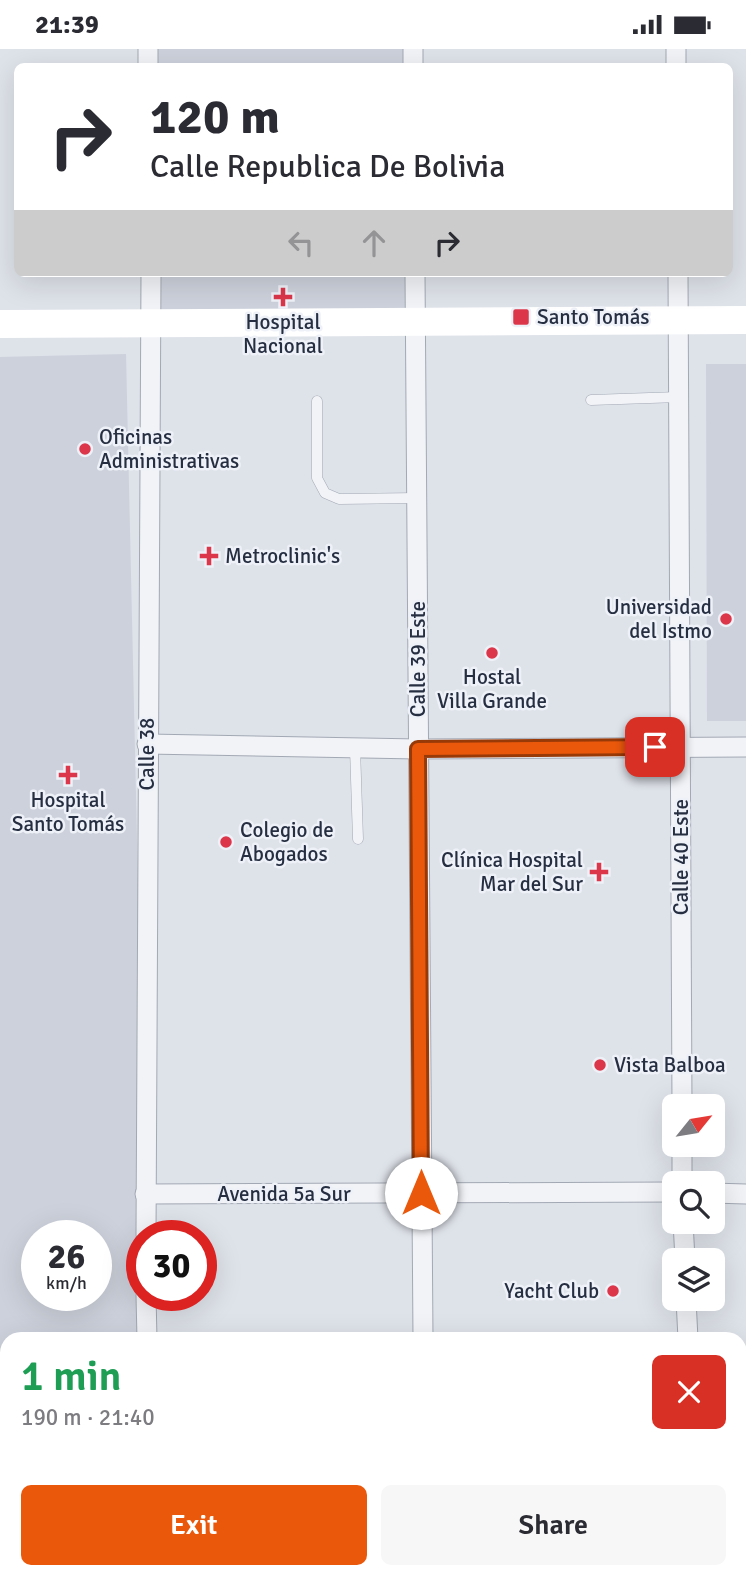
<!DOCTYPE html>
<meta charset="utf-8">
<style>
:root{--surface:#fff;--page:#f7f7f7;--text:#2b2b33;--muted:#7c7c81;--accent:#ea580c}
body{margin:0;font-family:Signika,sans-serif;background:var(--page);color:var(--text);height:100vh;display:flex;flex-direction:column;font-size:26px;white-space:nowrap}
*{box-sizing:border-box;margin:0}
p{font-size:23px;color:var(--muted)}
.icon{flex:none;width:38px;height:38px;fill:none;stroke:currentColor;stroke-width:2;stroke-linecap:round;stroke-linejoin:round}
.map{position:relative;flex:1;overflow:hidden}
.drawer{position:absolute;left:0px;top:1283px;width:747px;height:247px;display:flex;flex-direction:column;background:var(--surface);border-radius:21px 21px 0 0;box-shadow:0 7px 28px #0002}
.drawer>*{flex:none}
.banner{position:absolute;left:14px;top:14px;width:719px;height:214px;border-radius:10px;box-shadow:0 7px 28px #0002;background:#fff;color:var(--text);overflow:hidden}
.needle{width:46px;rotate:60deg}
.fabs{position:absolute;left:662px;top:1045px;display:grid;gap:14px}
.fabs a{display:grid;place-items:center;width:63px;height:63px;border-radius:10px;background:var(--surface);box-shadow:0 7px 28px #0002;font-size:35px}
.speed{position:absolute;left:21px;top:1171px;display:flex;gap:14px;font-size:35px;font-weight:700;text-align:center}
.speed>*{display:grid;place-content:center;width:91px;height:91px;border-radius:50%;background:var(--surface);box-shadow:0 7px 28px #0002;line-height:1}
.speed small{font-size:18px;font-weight:400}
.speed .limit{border:10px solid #d22;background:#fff;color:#111}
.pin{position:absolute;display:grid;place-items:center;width:60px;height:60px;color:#fff;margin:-30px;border-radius:14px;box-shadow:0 4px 10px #0006}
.me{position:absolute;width:77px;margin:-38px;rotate:0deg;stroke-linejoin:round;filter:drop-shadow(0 0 5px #0008)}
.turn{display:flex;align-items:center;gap:24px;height:147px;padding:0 21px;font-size:32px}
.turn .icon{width:91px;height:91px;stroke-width:2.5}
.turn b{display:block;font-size:49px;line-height:60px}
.lanes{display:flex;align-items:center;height:66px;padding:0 21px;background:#0003;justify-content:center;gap:35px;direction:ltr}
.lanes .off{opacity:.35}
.round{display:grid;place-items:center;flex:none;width:74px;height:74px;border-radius:10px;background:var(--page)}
.head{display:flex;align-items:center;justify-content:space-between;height:119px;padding:0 21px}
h1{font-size:42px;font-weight:600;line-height:52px;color:#1e9e55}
.cta{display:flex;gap:14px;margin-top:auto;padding:14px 21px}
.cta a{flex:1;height:80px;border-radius:10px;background:var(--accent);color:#fff;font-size:28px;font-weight:600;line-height:80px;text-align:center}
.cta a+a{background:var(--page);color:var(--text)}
.status{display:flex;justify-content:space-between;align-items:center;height:49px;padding:0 35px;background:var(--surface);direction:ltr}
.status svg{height:19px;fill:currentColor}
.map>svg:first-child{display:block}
</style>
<div class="status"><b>21:39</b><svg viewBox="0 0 49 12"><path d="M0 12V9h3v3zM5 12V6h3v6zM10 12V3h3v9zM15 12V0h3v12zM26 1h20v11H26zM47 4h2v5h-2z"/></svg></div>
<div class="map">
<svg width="746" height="1529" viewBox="0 0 746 1529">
<rect width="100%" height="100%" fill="#dee2e9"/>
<!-- built -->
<g fill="#ccd1db" fill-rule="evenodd">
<rect x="148" y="0" width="265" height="17"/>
<path d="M 151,224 L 415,224 L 416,272 L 151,274 Z"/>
<path d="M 126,305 L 145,1145 L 142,1186 L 142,1246 L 147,1290 L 7,1290 L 7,1492 L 0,1492 L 0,308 ZM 37,1186 L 96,1186 L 96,1246 L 37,1246 Z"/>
<path d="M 706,315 L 746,315 L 746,672 L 707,672 Z"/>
</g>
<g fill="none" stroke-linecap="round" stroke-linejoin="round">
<!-- lane casing -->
<g stroke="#a3a9b4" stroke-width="11">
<g id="lane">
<path d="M 591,351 L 679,348"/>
<path d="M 317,352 L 317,429 L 325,444 L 339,450 L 417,449"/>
<path d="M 355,699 L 358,790"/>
</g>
</g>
<!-- street casing -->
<g stroke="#a3a9b4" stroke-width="21">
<g id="street">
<path d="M 148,0 L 148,18"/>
<path d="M 413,0 L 413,18"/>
<path d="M 676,0 L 676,18"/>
<path d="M 415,224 L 423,1290"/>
<path d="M 678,224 L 682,1057"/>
<path d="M 147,695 L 418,700 L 746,698"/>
<path d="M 682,1096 L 682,1134"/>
<path d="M 712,1144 L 746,1145"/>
<path d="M 145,1145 L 674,1143"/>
<path d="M 683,1172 L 685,1211"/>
<path d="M 146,1186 L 151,224"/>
<path d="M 146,1246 L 147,1290"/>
<path d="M 686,1250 L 688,1290"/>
</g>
</g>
<!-- highway casing -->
<g stroke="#848fa1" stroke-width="38">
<g id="highway">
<path d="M 740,1493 L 746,1493"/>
<path d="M 472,1529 L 519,1522"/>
</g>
</g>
<!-- lane -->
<use href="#lane" stroke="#f1f3f7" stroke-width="10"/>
<!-- street -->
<use href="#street" stroke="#f1f3f7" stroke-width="19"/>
<!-- secondary -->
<g stroke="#fff" stroke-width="28">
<path d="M 0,275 L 746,271"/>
<path d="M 740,1450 L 746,1450"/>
<path d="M 0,1500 L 7,1499"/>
</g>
<!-- highway -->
<use href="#highway" stroke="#fff" stroke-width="37"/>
</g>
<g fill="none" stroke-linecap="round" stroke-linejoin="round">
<!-- route casing -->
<g stroke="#983908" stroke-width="18">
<path id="route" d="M 421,1144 L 418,700 L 655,698"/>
</g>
<!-- route -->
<use href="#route" stroke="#ea580c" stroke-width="12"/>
</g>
<!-- markers -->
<g fill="#db364a" stroke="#eef1f7" stroke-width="2.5">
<path d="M279.5 237.5h7v7h7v7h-7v7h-7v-7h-7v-7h7z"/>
<rect x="512" y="259" width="18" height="18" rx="3.5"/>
<circle cx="85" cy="400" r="7"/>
<path d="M205.5 496.5h7v7h7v7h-7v7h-7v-7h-7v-7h7z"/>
<circle cx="726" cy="570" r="7"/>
<circle cx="492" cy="604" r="7"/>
<path d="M64.5 715.5h7v7h7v7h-7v7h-7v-7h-7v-7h7z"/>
<circle cx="226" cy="793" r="7"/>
<path d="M595.5 812.5h7v7h7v7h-7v7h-7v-7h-7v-7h7z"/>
<circle cx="600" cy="1016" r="7"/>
<circle cx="613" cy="1242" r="7"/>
</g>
<g text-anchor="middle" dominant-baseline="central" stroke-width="5" stroke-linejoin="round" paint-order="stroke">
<!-- poi labels -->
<g font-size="21" fill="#262f42" stroke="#eef1f7" text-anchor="start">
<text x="537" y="268">Santo Tomás</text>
<text x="283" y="273" text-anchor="middle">Hospital<tspan x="283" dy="24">Nacional</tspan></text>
<text x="99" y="388">Oficinas<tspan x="99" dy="24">Administrativas</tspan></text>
<text x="225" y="507">Metroclinic's</text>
<text x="712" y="558" text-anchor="end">Universidad<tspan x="712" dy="24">del Istmo</tspan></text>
<text x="492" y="628" text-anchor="middle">Hostal<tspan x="492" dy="24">Villa Grande</tspan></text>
<text x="68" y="751" text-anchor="middle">Hospital<tspan x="68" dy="24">Santo Tomás</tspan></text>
<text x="240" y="781">Colegio de<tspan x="240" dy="24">Abogados</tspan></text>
<text x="583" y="811" text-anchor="end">Clínica Hospital<tspan x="583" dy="24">Mar del Sur</tspan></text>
<text x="614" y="1016">Vista Balboa</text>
<text x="599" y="1242" text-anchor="end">Yacht Club</text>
</g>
<!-- street labels -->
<g font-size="21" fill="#262f42" stroke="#eef1f7">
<text transform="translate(418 610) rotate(-90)">Calle 39 Este</text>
<text transform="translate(147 705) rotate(-90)">Calle 38</text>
<text transform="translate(681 808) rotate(-90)">Calle 40 Este</text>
<text x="284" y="1145">Avenida 5a Sur</text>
</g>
</g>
</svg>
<div class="fabs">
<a><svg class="needle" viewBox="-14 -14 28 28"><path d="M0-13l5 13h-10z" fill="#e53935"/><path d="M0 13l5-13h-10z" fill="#7c7c81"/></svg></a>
<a><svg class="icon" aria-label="search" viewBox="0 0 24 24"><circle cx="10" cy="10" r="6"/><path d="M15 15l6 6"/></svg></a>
<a><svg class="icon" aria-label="layers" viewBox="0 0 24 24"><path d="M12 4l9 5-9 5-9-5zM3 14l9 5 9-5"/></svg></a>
</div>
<div class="speed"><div>26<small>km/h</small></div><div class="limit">30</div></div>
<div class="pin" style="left:655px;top:698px;background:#d93025"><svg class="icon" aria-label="arrive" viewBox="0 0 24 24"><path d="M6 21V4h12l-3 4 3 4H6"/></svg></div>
<svg class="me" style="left:421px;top:1144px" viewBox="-20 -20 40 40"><circle r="19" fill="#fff"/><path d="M0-13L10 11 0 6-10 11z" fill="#ea580c"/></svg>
<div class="banner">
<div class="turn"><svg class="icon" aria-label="right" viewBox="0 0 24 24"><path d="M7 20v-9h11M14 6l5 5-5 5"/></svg><div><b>120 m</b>Calle Republica De Bolivia</div></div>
<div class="lanes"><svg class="icon off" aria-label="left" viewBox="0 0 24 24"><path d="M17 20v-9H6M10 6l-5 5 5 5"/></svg><svg class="icon off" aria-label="ahead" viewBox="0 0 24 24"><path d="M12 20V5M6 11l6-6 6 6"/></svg><svg class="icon" aria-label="right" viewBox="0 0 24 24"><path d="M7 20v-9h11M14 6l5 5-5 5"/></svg></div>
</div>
<section class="drawer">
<div class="head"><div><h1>1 min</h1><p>190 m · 21:40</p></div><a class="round" style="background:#d93025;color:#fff"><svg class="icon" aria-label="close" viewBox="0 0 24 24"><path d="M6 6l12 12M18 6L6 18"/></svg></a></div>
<div class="cta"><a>Exit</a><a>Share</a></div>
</section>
</div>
